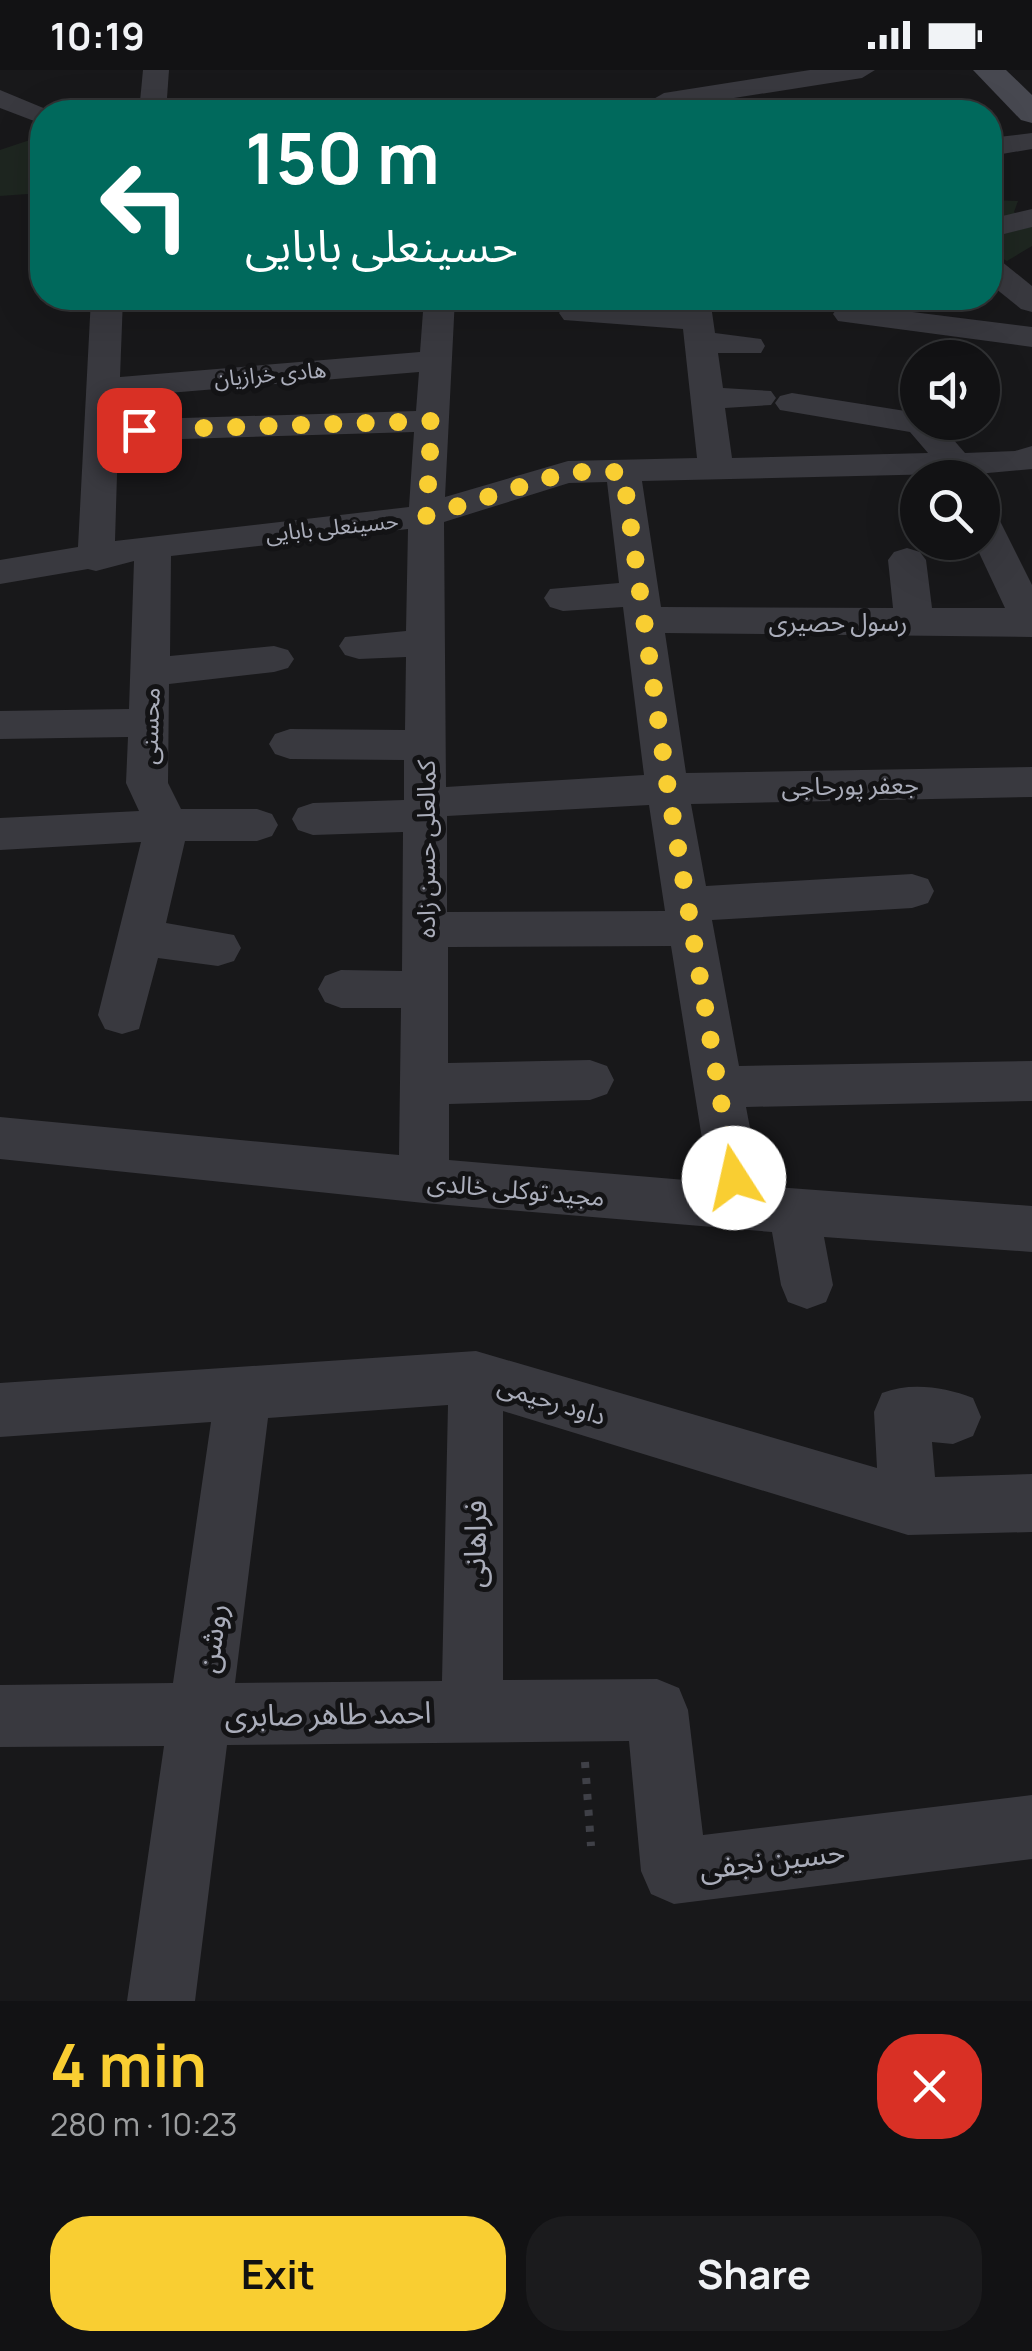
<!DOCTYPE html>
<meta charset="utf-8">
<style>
:root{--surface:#121214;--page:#1b1b1d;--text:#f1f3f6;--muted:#9c9ea0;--line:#313234;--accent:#f9ce32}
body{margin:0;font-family:Manrope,"Noto Sans Arabic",sans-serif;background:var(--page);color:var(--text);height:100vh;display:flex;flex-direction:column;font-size:38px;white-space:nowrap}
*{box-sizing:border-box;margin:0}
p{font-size:32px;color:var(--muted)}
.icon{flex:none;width:55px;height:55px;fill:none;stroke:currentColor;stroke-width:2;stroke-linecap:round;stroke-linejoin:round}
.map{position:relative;height:1931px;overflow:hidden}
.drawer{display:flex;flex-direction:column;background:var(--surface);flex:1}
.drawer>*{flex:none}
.top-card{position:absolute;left:30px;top:30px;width:972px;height:210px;border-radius:40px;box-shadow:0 10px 40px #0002,0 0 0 2px var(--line);background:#00695c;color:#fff;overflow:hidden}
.buttons{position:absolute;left:900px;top:270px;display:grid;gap:20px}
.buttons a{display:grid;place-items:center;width:100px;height:100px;border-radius:50%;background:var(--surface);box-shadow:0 10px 40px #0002,0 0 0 2px var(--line);font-size:50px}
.pin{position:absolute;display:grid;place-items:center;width:85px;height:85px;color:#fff;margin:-42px;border-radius:20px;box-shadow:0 5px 15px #0006}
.me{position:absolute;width:110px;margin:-55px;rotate:350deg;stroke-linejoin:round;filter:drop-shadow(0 0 8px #0008)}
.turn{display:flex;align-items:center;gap:35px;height:210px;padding:0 50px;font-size:45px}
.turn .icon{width:130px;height:130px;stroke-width:2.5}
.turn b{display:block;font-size:70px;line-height:85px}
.round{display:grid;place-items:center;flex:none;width:105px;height:105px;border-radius:40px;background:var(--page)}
.overview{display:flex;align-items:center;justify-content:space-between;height:170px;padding:0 50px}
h1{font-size:60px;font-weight:700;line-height:75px;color:var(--accent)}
.cta{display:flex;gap:20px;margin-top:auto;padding:20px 50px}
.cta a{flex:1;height:115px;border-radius:40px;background:var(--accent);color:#111;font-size:40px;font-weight:700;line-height:115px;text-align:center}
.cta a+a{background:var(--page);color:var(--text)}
.status{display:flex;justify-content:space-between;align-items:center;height:70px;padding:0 50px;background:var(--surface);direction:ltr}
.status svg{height:28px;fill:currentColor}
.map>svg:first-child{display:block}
</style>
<div class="status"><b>10:19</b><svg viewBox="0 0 49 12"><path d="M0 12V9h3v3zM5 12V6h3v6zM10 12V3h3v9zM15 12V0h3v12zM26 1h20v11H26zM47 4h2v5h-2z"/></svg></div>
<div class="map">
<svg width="1032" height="1931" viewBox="0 0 1032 1931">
<rect width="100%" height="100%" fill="#18181a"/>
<!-- green -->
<g fill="#1e2620">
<path d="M 42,66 L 42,123 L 0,126 L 0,80 Z"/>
<path d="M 990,130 L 1018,131 L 1014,142 L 1032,157 L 1032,176 L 1007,191 L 990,182 Z"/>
</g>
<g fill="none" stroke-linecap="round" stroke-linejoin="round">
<!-- path -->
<path stroke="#3f4047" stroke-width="8" stroke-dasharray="6 10" stroke-linecap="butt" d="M 585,1692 L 591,1776"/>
<!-- minor -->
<g fill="#39393f" fill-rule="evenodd">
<path d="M 143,0 L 169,0 L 166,42 L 139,42 Z"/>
<path d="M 810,0 L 875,0 L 862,8 L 664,39 L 650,31 L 664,23 Z"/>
<path d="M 0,20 L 53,42 L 42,42 L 42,54 L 0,38 Z"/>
<path d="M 396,30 L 516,34 L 530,42 L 202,42 L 216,34 Z"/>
<path d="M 1032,63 L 1032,79 L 990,86 L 990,68 Z"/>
<path d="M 1032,139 L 1032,157 L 1000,165 L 990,163 L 990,149 Z"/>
<path d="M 990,189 L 1001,191 L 1032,216 L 1032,242 L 1021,239 L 990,214 Z"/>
<path d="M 91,228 L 123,228 L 120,307 L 420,282 L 424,228 L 455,228 L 445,427 L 568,391 L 697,388 L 683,259 L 564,250 L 559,243 L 564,236 L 575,233 L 680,239 L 680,228 L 710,228 L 715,263 L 761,269 L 765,276 L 761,283 L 718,283 L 723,318 L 771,321 L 776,328 L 771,335 L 725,338 L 732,388 L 928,383 L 910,362 L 780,340 L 775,333 L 780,326 L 792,323 L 918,343 L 918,352 L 938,352 L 965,383 L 1015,381 L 1032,376 L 1032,399 L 977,404 L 979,408 L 942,404 L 642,411 L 661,537 L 893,538 L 888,490 L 894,482 L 907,478 L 920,482 L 926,490 L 932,538 L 1005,538 L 974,472 L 982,472 L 982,440 L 995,443 L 1000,451 L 1032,515 L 1032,567 L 665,563 L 686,703 L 1032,697 L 1032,727 L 691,734 L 706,816 L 912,804 L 928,809 L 934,821 L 928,833 L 912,838 L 712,850 L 739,996 L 1032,991 L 1032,1031 L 746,1037 L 761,1116 L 1032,1136 L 1032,1182 L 824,1167 L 833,1215 L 826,1232 L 807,1239 L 788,1232 L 781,1215 L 772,1162 L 424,1133 L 0,1089 L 0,1047 L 399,1085 L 401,938 L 341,938 L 325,932 L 318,919 L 325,906 L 341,900 L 402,901 L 403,762 L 313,765 L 298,760 L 292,749 L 298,738 L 313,733 L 404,730 L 404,690 L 290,689 L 275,684 L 269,674 L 275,664 L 290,659 L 405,660 L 406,587 L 359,589 L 345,585 L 339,576 L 345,567 L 406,561 L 408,459 L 171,486 L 170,586 L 274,576 L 288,580 L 294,589 L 288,598 L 274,602 L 169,614 L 168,713 L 181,739 L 257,739 L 272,744 L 278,755 L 272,766 L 257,771 L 185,771 L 166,853 L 234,865 L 241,878 L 234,891 L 218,896 L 158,888 L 139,959 L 122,964 L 105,959 L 98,945 L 141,772 L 0,780 L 0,748 L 139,741 L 126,713 L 128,667 L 0,669 L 0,641 L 129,639 L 134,491 L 96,501 L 88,499 L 0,514 L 0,490 L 78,477 ZM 419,302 L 416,341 L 119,350 L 120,327 ZM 414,362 L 409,437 L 115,471 L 118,371 ZM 607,412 L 619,513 L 550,519 L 544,528 L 550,537 L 563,541 L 623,537 L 644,705 L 446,717 L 444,452 L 569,413 ZM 649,735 L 665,841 L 447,842 L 447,746 ZM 671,876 L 709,1112 L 449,1090 L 449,1034 L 590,1030 L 607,1024 L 614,1010 L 607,996 L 590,990 L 448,993 L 448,877 Z"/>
<path d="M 849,234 L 1032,257 L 1032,277 L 838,251 L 833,244 L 838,237 Z"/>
<path d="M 476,1281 L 877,1398 L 874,1342 L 882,1323 C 911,1312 944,1317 973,1328 L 981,1347 L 973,1366 L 953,1374 L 932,1372 L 935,1407 L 1032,1404 L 1032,1462 L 908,1465 L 503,1341 L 503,1610 L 657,1609 L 679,1618 L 688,1640 L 703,1765 L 1032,1725 L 1032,1789 L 674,1834 L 651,1824 L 641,1801 L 629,1671 L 227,1675 L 195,1931 L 127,1931 L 164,1676 L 0,1677 L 0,1615 L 173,1613 L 211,1352 L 0,1367 L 0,1313 ZM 448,1335 L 442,1611 L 235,1613 L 268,1348 Z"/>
</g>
<!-- secondary -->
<path fill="#474850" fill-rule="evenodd" d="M 973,0 L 1006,0 L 1032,25 L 1032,53 L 1021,50 Z"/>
</g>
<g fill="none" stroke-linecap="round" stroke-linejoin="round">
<!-- route -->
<path stroke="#f9ce32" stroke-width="18" stroke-dasharray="0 32.4" d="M 139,360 L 432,351 L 426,446 L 568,402 L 623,402 L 668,719 L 734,1108"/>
</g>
<g text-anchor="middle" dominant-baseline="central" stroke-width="10" stroke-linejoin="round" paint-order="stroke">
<!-- far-street labels -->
<g font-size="22" fill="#aaadba" stroke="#131315">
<text transform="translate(270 304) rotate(-5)">هادی خرازیان</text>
<text transform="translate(332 457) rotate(-6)">حسینعلی بابایی</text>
</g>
<!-- street labels -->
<g font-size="25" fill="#aaadba" stroke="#131315">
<text x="838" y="551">رسول حصیری</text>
<text transform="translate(149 656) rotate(-88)">محسنی</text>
<text transform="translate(850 715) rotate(-1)">جعفر پورحاجی</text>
<text transform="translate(425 779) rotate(-90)">کمالعلی حسن زاده</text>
<text transform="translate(516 1119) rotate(5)">مجید توکلی خالدی</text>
<text transform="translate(552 1330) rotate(17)">داود رحیمی</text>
</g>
<!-- near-street labels -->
<g font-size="30" fill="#aaadba" stroke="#131315">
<text transform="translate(474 1474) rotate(-89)">فراهانی</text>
<text transform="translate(211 1568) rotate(-82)">روشن</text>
<text transform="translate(328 1643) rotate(-1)">احمد طاهر صابری</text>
<text transform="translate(772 1789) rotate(-7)">حسین نجفی</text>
</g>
</g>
</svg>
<div class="buttons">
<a><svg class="icon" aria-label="sound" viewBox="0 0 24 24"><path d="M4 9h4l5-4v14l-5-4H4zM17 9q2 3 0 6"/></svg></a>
<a><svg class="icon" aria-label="search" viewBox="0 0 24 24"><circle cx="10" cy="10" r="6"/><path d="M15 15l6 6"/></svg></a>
</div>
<div class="pin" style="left:139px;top:360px;background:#d93025"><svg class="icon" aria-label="arrive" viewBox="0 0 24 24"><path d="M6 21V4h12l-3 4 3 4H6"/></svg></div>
<svg class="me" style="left:734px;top:1108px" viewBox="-20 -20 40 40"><circle r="19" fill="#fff"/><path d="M0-13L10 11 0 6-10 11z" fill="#f9ce32"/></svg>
<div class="top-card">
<div class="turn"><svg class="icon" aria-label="left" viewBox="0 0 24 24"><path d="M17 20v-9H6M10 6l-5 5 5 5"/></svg><div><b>150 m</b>حسینعلی بابایی</div></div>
</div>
</div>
<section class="drawer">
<div class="overview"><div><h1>4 min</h1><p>280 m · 10:23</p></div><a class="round" style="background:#d93025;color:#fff"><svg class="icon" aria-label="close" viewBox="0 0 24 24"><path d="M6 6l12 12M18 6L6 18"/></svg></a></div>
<div class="cta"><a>Exit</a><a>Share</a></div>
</section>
